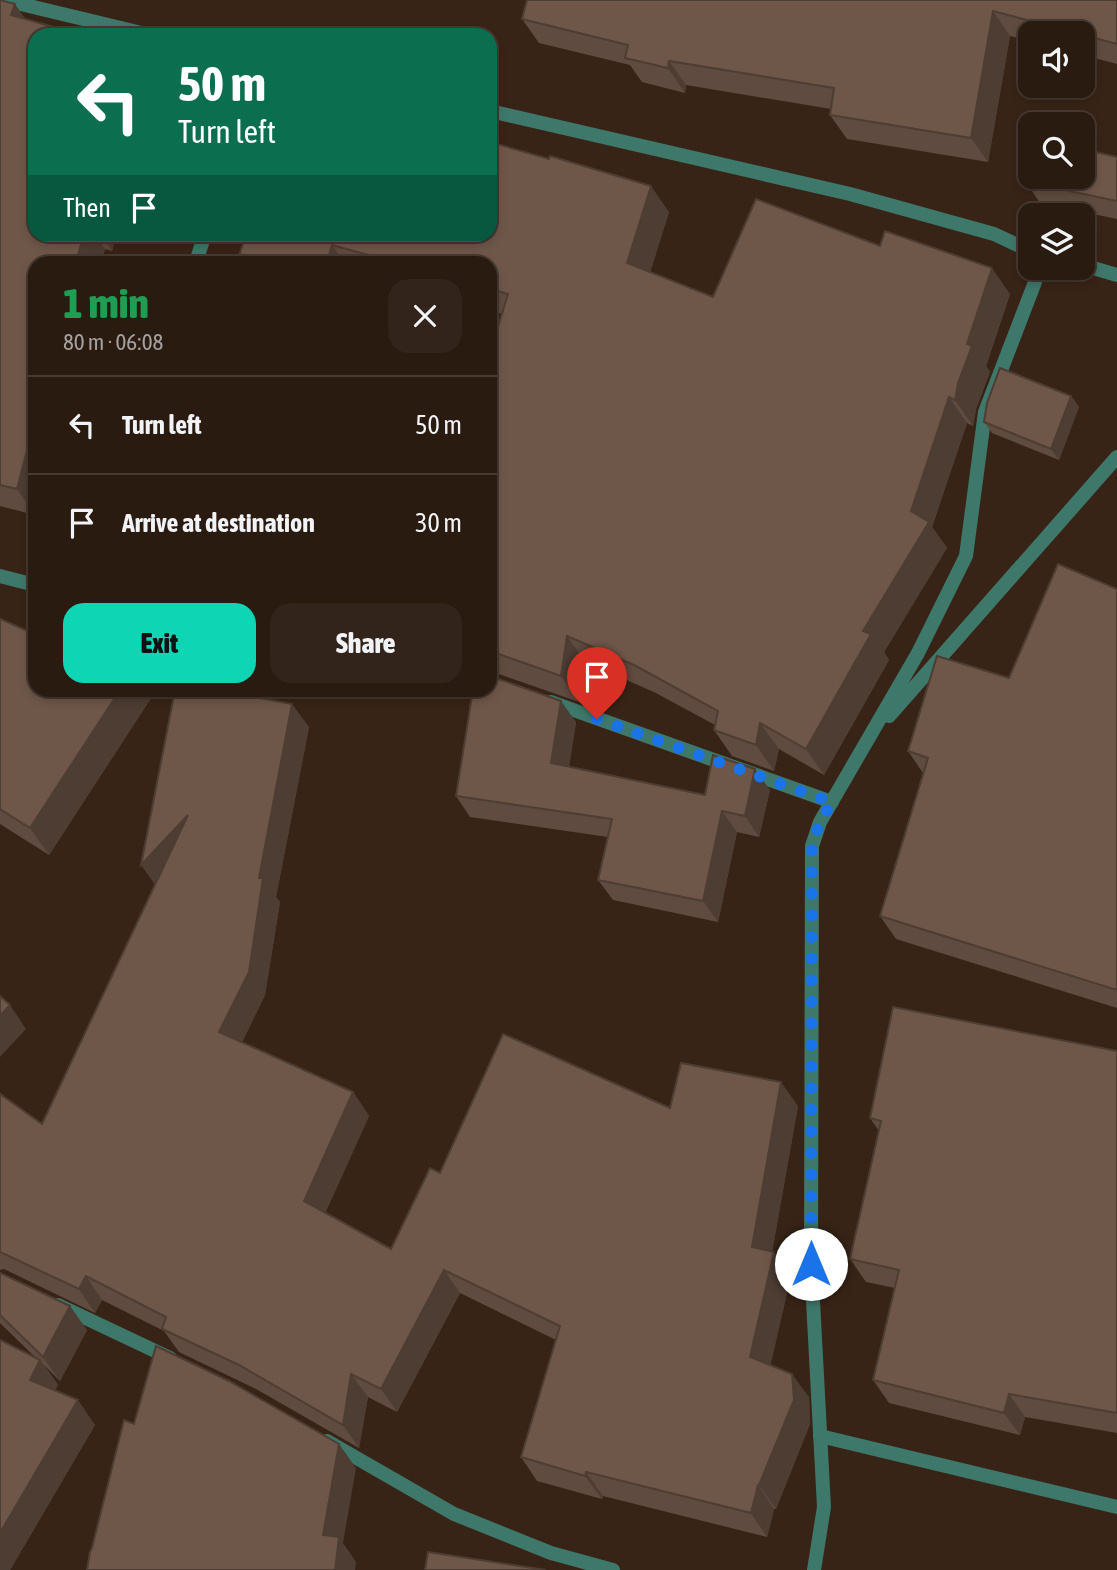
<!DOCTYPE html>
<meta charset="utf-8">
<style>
:root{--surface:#2a1b11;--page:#32241a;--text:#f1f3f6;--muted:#a5a19f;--line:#463931;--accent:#0ed5b4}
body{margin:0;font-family:"Asap Condensed",sans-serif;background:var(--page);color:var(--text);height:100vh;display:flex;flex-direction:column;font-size:26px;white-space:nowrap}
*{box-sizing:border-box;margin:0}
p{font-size:23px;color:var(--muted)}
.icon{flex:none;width:38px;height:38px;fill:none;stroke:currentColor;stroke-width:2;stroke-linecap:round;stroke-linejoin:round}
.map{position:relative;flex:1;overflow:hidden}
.details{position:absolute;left:28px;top:256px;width:469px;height:441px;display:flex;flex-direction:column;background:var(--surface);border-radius:21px;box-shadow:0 4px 10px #0003,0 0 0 2px var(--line)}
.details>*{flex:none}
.banner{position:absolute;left:28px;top:28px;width:469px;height:214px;border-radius:21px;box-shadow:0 4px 10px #0003,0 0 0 2px var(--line);background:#0b6e4f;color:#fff;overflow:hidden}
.fabs{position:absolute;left:1018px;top:21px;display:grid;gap:14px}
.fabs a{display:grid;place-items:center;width:77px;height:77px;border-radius:14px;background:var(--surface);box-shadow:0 4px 10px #0003,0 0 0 2px var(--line);font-size:35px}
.pin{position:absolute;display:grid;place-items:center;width:60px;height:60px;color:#fff;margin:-72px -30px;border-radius:50% 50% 50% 0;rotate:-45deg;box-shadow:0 0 7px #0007}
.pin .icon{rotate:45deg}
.me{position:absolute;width:77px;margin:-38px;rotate:0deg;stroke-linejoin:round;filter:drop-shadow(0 0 5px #0008)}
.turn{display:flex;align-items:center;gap:24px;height:147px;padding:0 35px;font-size:32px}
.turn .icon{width:91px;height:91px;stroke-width:2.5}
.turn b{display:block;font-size:49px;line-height:60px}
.then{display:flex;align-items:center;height:66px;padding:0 35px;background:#0003;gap:14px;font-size:26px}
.round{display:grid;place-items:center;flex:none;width:74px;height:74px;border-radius:21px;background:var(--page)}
.headline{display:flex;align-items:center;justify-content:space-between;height:119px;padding:0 35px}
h1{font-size:42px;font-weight:800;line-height:52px;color:#1e9e55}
.primary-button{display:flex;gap:14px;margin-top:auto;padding:14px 35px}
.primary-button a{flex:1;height:80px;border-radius:21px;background:var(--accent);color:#111;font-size:28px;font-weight:800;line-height:80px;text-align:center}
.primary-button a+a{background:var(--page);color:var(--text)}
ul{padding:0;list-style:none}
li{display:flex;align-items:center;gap:21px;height:98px;padding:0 35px;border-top:2px solid var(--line)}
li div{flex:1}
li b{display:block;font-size:26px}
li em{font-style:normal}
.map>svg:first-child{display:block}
</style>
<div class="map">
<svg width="1117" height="1570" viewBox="0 0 1117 1570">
<rect width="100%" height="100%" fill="#382417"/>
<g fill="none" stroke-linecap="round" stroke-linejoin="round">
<!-- street -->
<g stroke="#3e786a" stroke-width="14">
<path d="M 4,0 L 150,35"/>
<path d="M 490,111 L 850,194 L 994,234 L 1024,248 L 1031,259"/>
<path d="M 196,262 L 205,234"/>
<path d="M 1083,265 L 1117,275"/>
<path d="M 0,576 L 35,585"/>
<path d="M 551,702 L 832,802"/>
<path d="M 889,716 L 1117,457"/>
<path d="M 58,1305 L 170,1358"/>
<path d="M 820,1436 L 1117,1507"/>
<path d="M 327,1441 L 454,1514 L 551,1553 L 613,1570"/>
<path d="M 814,1570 L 824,1507 L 811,1263 L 812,846 L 820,822 L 918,653 L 966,556 L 985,412 L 1035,282 L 1034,268"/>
</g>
</g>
<!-- wall -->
<g fill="#5f4b3f">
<path d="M 0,0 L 35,234 L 116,234 L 112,251 L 105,249 L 101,262 L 35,262 L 35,515 L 0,506 Z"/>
<path d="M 1117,0 L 1117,64 L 1083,55 L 1083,33 L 1031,33 L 1031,41 L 1010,36 L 988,162 L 847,139 L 830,115 L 831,109 L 686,85 L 685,93 L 642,82 L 630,65 L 539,43 L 522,19 Z"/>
<path d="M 1117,157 L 1117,219 L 1040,203 L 1026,182 Z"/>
<path d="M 669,212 L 650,272 L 713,297 L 880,246 L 1010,294 L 986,366 L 990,372 L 976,409 L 973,426 L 967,423 L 932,527 L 947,548 L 884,652 L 889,660 L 824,775 L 779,749 L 774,771 L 732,756 L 714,730 L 715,725 L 654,692 L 585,662 L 579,702 L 493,672 L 490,667 L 490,353 L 502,314 L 490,310 L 490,262 L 237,262 L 246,234 Z"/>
<path d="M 1071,396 L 1079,407 L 1059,460 L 992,433 L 984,422 Z"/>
<path d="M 1117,589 L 1117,1008 L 896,939 L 880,916 L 923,773 L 908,751 L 1009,678 Z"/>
<path d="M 0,619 L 153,695 L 49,855 L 0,824 Z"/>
<path d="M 576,722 L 569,767 L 705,795 L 770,790 L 759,837 L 737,832 L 718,922 L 613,900 L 598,880 L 608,837 L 470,817 L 456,796 Z"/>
<path d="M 309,727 L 276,897 L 280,902 L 265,995 L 242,1042 L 353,1092 L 369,1116 L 325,1213 L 391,1249 L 440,1173 L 670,1108 L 798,1106 L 772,1252 L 774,1252 L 791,1276 L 770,1365 L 809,1397 L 810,1424 L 776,1509 L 774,1509 L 767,1537 L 603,1496 L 602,1499 L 537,1481 L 521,1457 L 556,1340 L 460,1293 L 397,1412 L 368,1397 L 359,1448 L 256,1389 L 179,1352 L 164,1331 L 102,1300 L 95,1313 L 4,1269 L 0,1270 L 0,1094 L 42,1124 Z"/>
<path d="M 1117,1051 L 1117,1433 L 1025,1417 L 1020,1435 L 889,1403 L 873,1380 L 895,1288 L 866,1282 L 850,1259 L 879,1131 L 870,1118 Z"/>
<path d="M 0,1273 L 87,1330 L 60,1381 L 44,1365 L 58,1385 L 55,1390 L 95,1425 L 10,1570 L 37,1359 L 0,1323 Z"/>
</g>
<!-- shaded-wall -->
<g fill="#4d3d33">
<path d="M 15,4 L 33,30 L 11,15 Z"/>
<path d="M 993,11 L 1010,36 L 988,162 L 971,138 Z"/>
<path d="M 669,61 L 686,85 L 685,93 L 668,68 Z"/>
<path d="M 651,186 L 669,212 L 645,289 L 627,263 Z"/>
<path d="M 84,234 L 95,234 L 105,249 L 101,262 L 76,262 Z"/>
<path d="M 100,234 L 116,234 L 112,251 Z"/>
<path d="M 332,245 L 344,262 L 327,262 Z"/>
<path d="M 992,268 L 1010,294 L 986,366 L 990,372 L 976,409 L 973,426 L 955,400 L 958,383 L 967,344 Z"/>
<path d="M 1071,396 L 1079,407 L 1059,460 L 1051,449 Z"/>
<path d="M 949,397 L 967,423 L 932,527 L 947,548 L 884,652 L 889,660 L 824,775 L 806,749 L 863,631 L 911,511 Z"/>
<path d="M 35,420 L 35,515 L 17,489 Z"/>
<path d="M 567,636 L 585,662 L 579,702 L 561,676 Z"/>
<path d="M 120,690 L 149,690 L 153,695 L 49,855 L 30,828 Z"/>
<path d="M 561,701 L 576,722 L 566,784 L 551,763 Z"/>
<path d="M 292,704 L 309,727 L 276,897 L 280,902 L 265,995 L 236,1055 L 219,1032 L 259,878 Z"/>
<path d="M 760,723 L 779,749 L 774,771 L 756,745 Z"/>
<path d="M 755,769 L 770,790 L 759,837 L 745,816 Z"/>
<path d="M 722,811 L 737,832 L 718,922 L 703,901 Z"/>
<path d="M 188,815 L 158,889 L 141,865 Z"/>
<path d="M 10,1005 L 26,1029 L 0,1057 L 0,1016 Z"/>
<path d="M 781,1082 L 798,1106 L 769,1270 L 752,1247 Z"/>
<path d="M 353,1092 L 369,1116 L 320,1225 L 304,1201 Z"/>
<path d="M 774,1252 L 791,1276 L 767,1381 L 750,1357 Z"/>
<path d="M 444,1270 L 460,1293 L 397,1412 L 381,1389 Z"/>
<path d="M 86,1276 L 102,1300 L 95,1313 L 79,1289 Z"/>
<path d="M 70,1306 L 87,1330 L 60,1381 L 43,1357 Z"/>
<path d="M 40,1360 L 58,1385 L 47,1404 L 30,1380 Z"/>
<path d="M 351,1374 L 368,1397 L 359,1448 L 343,1425 Z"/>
<path d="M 792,1374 L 809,1397 L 810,1424 L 776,1509 L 759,1485 Z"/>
<path d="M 1009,1394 L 1025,1417 L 1020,1435 L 1004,1413 Z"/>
<path d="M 78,1400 L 95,1425 L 10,1570 L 0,1570 L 0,1533 Z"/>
<path d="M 339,1444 L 356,1468 L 343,1543 L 356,1562 L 355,1570 L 335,1570 L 323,1535 Z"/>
<path d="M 586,1472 L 603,1496 L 602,1499 L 585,1476 Z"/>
<path d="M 758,1485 L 774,1509 L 767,1537 L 751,1513 Z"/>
</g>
<!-- building -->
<g fill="#6e5749" stroke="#4d3d33" stroke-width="2">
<path d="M 0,0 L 15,4 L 11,15 L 82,35 L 35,35 L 35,234 L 84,234 L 76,262 L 35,262 L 35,420 L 17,489 L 0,485 Z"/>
<path d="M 527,0 L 1117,0 L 1117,44 L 1083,35 L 1083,33 L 1076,33 L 993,11 L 971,138 L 830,115 L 834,88 L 669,61 L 668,68 L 625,58 L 628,45 L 522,19 Z"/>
<path d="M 490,142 L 549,159 L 550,156 L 651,186 L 627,263 L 713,297 L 756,199 L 880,246 L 885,231 L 992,268 L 967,344 L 972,346 L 958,383 L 955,400 L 949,397 L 911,511 L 929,522 L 863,631 L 871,634 L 806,749 L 760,723 L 756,745 L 714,730 L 718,711 L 636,666 L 567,636 L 561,676 L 490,651 L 490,353 L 508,294 L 490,289 L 490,262 L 394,262 L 332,245 L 327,262 L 237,262 L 246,234 L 490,234 Z"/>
<path d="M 1083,149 L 1117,157 L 1117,201 L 1026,182 L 1031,161 L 1031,177 L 1083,177 Z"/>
<path d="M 1000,368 L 1071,396 L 1051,449 L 984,422 L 987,403 Z"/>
<path d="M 1058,564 L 1117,589 L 1117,990 L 880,916 L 928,758 L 908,751 L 937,656 L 1009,678 Z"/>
<path d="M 0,619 L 32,633 L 35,628 L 35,690 L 120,690 L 30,828 L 0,809 Z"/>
<path d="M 490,676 L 561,701 L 551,763 L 705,795 L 713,755 L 755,769 L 745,816 L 722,811 L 703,901 L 598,880 L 612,819 L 456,796 L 473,690 L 490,690 Z"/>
<path d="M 175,690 L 215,690 L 292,704 L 259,878 L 263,878 L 249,972 L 219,1032 L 353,1092 L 304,1201 L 391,1249 L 430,1168 L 440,1173 L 503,1034 L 670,1108 L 681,1063 L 781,1082 L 752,1247 L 774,1252 L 750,1357 L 792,1374 L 794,1400 L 759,1485 L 758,1485 L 751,1513 L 586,1472 L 585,1476 L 521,1457 L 560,1326 L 444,1270 L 381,1389 L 351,1374 L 343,1425 L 239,1365 L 162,1329 L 166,1317 L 86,1276 L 79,1289 L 0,1252 L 0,1094 L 42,1124 L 188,815 L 141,865 Z"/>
<path d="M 0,996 L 10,1005 L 0,1016 Z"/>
<path d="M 893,1007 L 1117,1051 L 1117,1413 L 1009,1394 L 1004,1413 L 873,1380 L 899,1270 L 850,1259 L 881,1121 L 870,1118 Z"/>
<path d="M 0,1273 L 70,1306 L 43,1357 L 0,1315 Z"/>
<path d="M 0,1340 L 40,1360 L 30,1380 L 78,1400 L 0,1533 Z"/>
<path d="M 156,1346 L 229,1381 L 339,1444 L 323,1535 L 339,1537 L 335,1570 L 87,1570 L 90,1552 L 92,1548 L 124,1420 L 134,1424 Z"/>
<path d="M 428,1552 L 546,1570 L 425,1570 Z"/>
</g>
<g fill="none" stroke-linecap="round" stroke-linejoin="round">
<!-- route -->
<path stroke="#1a73e8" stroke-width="12" stroke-dasharray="0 21.6" d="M 597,719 L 832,802 L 820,822 L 812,846 L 811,1264"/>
</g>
</svg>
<div class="fabs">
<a><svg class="icon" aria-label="sound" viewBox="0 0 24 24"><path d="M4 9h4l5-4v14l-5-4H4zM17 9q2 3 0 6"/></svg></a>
<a><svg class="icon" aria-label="search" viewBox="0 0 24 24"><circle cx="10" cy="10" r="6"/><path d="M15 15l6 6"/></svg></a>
<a><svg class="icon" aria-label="layers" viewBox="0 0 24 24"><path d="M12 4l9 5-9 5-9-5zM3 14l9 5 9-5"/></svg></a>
</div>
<div class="pin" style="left:597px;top:719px;background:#d93025"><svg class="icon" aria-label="arrive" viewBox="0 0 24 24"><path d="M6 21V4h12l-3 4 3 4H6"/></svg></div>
<svg class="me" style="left:811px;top:1264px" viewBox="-20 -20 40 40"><circle r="19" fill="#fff"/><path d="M0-13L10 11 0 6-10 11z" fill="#1a73e8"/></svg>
<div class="banner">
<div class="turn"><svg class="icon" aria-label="left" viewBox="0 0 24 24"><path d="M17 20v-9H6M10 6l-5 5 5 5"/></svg><div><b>50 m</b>Turn left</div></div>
<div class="then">Then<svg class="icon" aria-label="arrive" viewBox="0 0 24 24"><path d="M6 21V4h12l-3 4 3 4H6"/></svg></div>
</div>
<section class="details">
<div class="headline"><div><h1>1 min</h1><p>80 m · 06:08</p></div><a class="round"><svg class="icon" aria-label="close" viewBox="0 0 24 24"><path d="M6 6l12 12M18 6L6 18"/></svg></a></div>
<ul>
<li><svg class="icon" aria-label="left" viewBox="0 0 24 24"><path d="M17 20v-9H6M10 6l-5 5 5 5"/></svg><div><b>Turn left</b></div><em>50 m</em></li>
<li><svg class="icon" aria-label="arrive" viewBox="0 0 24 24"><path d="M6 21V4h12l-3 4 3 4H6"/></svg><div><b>Arrive at destination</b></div><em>30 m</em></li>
</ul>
<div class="primary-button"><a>Exit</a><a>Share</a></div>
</section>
</div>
